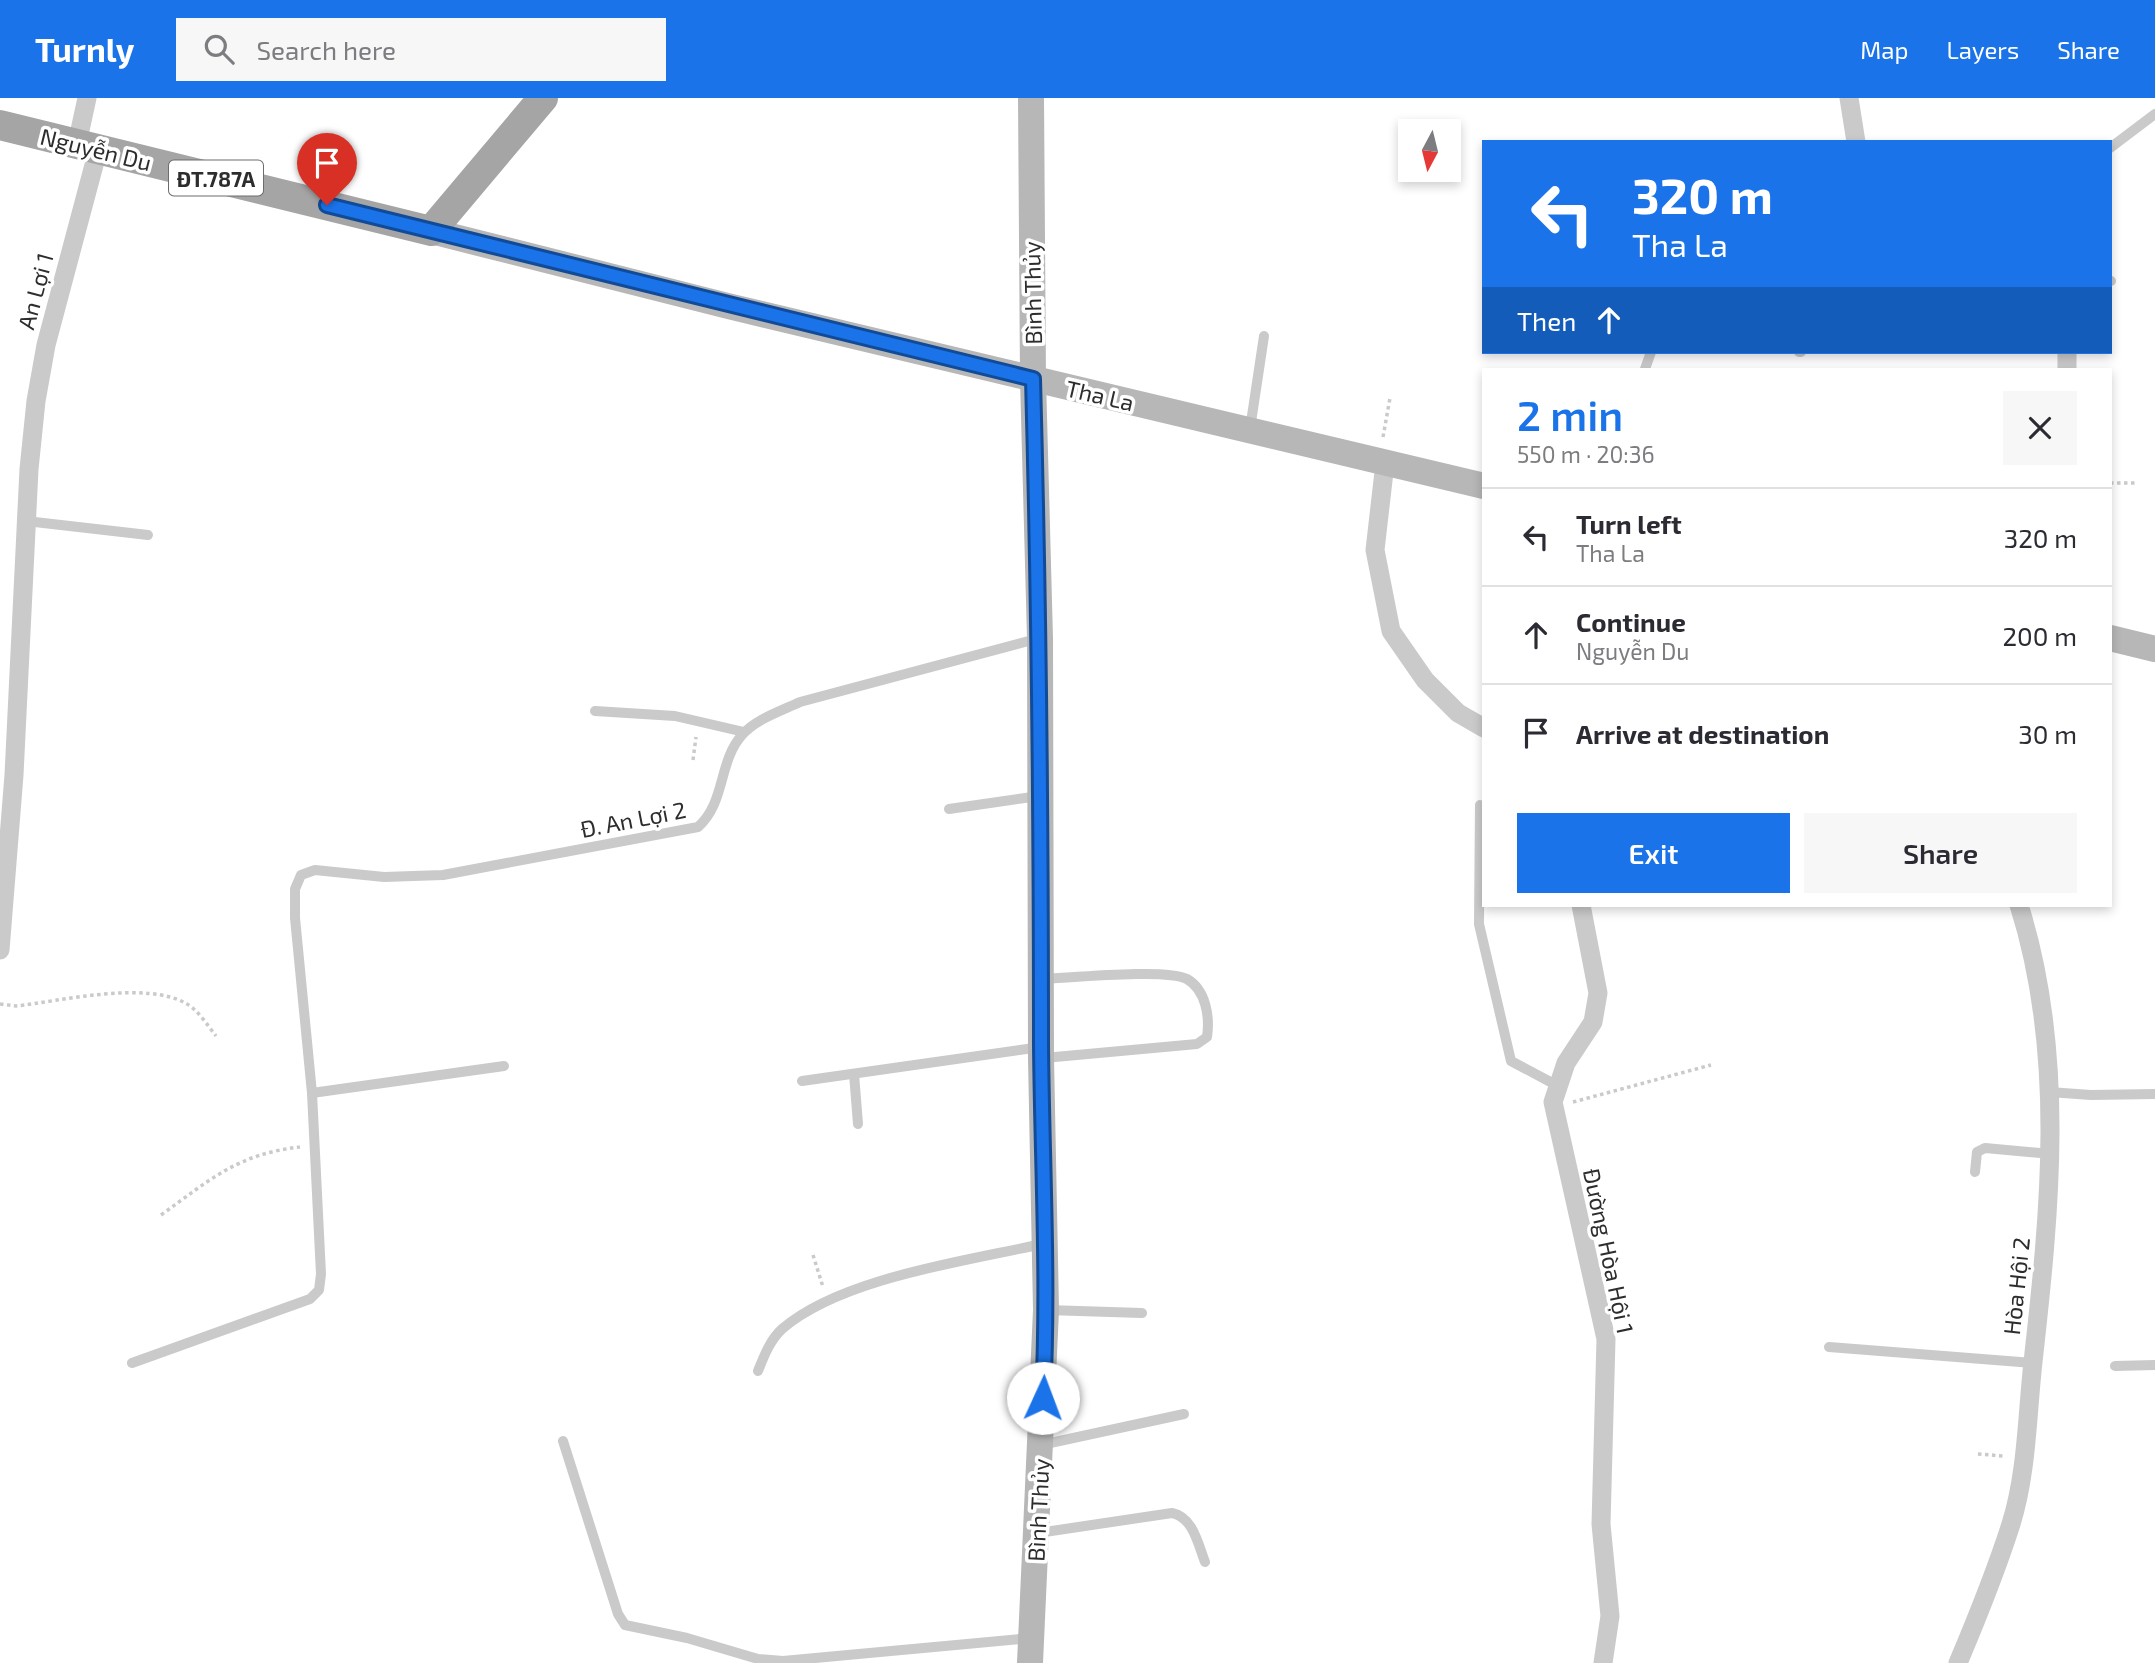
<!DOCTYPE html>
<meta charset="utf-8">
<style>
:root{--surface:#fff;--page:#f7f7f7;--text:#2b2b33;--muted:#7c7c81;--line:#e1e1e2;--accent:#1a73e8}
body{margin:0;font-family:"Exo 2",sans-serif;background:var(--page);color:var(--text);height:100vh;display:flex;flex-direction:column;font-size:26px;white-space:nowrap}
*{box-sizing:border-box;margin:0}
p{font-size:23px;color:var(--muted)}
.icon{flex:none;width:38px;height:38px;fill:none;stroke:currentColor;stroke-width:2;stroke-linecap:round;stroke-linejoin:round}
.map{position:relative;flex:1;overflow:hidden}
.details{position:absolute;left:1482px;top:270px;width:630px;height:539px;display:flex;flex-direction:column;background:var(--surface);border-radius:0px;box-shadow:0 4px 10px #0003}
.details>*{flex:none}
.top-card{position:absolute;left:1482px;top:42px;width:630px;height:214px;border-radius:0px;box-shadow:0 4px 10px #0003;background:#1a73e8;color:#fff;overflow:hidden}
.needle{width:46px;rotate:187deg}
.fabs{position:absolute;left:1398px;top:21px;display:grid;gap:14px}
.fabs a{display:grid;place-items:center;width:63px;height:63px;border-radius:0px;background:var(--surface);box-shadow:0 4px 10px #0003;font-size:35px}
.pin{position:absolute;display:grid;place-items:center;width:60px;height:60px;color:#fff;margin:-72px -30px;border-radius:50% 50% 50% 0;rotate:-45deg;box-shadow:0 0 7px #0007}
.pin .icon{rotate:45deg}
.me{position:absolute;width:77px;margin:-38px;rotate:2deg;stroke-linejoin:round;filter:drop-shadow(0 0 5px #0008)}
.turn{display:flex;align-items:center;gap:24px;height:147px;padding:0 35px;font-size:32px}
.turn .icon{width:91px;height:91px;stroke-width:2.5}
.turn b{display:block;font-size:49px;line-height:60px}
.then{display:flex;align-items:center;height:66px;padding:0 35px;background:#0003;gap:14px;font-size:26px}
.round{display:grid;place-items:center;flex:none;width:74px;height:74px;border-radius:0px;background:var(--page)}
.summary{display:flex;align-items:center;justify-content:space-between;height:119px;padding:0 35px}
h1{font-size:42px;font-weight:600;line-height:52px;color:var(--accent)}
.button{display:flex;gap:14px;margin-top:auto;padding:14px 35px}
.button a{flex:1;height:80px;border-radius:0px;background:var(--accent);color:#fff;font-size:28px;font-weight:600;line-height:80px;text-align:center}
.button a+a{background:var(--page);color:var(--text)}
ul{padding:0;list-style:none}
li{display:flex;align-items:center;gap:21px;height:98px;padding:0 35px;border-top:2px solid var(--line)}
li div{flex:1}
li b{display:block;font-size:26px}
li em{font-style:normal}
header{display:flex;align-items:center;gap:42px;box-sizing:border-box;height:98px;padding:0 35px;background:var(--accent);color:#fff}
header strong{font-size:33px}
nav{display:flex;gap:38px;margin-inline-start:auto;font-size:24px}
.search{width:490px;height:63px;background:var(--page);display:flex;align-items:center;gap:18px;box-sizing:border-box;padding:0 24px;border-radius:0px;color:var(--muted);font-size:26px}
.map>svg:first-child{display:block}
</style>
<header>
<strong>Turnly</strong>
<div class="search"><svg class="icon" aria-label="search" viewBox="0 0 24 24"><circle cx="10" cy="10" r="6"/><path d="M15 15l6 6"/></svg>Search here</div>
<nav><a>Map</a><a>Layers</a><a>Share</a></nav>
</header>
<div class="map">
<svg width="2155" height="1565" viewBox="0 0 2155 1565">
<rect width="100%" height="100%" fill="#fff"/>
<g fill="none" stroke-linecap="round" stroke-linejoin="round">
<!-- path -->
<g stroke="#cacaca" stroke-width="3.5" stroke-dasharray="3.5 3.5" stroke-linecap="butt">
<path d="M 1383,339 L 1390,300"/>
<path d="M 2110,385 L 2137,385"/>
<path d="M 693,662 L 696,639"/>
<path d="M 0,906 L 16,908 C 61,903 147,882 187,906 C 198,912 208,928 216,938"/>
<path d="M 1573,1004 L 1711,967"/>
<path d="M 161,1117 C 210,1082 237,1056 300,1049"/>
<path d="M 813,1157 L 823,1189"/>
<path d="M 1978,1356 L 2003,1358"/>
</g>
<!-- lane -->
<g stroke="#cacaca" stroke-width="10">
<path d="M 2110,50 L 2155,16"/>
<path d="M 2110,183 L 2111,183"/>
<path d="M 1799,254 L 1801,254"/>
<path d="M 1645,271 L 1651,254"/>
<path d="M 1250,331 L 1264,238"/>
<path d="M 26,423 L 148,437"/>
<path d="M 595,613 L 675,618 L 744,634"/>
<path d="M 1480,707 L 1479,826 L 1511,963 L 1558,988"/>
<path d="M 949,711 L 1039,698"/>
<path d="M 1042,881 C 1069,880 1167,870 1187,881 C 1206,892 1210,919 1207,939 L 1197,946 L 1044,960"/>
<path d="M 854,976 L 858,1026"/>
<path d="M 802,983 L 1041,949"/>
<path d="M 2049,994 L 2091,997 L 2155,996"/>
<path d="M 312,995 L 504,968"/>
<path d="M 1975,1074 L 1977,1054 L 1985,1050 L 2051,1056"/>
<path d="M 1047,1212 L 1142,1215"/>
<path d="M 1829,1249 L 2033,1265"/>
<path d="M 132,1265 L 310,1201 L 319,1192 L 321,1176 L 312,995 L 295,820 L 295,791 L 301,777 L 315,772 L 384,779 L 443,777 L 698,729 C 726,704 718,664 742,637 C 756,621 781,613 800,604 L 1040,540"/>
<path d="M 2115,1268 L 2155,1267"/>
<path d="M 758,1273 C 764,1258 770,1242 782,1231 C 841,1180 966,1163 1042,1146"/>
<path d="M 563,1343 L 618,1516 L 625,1527 L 687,1540 L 758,1561 L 783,1563 L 1031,1540"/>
<path d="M 1041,1347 L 1184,1316"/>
<path d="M 1038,1435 L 1172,1415 C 1193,1419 1198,1446 1205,1464"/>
</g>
<!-- street -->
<g stroke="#cacaca" stroke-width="19">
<path d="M 1849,0 L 1856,44"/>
<path d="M 77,46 L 87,0"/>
<path d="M 2067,254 L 2067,271"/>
<path d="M 1385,365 L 1375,452 L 1391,533 L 1425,582 L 1458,615 L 1484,630"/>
<path d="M 1581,807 L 1598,895 L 1593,924 L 1566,965 L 1553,1004 L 1606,1241 L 1601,1426 L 1610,1518 L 1603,1565"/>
<path d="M 0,852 L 14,677 L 29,371 L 36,303 L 46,247 L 98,52"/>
<path d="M 1958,1565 C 1977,1520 1996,1473 2011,1426 C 2027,1375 2027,1318 2033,1264 C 2050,1112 2066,956 2019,807"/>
</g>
<!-- secondary -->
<g stroke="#b7b7b7" stroke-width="26">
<path d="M 431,133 L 728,208 L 1484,388"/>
<path d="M 2110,540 L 2155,551"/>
<path d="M 1030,1565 L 1046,1212 L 1041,960 L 1040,540 L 1033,281 L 1031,0"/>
</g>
<!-- primary -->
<path stroke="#a5a5a5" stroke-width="30" d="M 0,27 L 431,133 L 543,0"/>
</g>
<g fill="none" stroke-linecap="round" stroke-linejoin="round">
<!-- route casing -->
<g stroke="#114b97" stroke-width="18">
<path id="route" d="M 327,107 L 1033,281 C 1039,503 1041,724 1041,946 C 1042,1064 1049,1181 1043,1300"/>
</g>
<!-- route -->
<use href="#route" stroke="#1a73e8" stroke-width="12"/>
</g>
<g text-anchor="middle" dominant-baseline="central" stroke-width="7" stroke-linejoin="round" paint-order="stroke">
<!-- shield labels -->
<rect fill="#fff" stroke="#6c6c6c" stroke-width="2" x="169" y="62.5" width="94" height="35" rx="5"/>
<g font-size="21" font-weight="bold" fill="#2d2d2d">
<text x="216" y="80">ĐT.787A</text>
</g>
<!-- street labels -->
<g font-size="23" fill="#2d2d2d" stroke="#fff">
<text transform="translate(96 51) rotate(14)">Nguyễn Du</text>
<text transform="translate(35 193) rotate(-75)">An Lợi 1</text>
<text transform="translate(1032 195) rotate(-91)">Bình Thủy</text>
<text transform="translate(1100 297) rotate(13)">Tha La</text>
<text transform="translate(633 721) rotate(-11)">Đ. An Lợi 2</text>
<text transform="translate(1609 1153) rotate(78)">Đường Hòa Hội 1</text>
<text transform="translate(2016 1188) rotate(-84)">Hòa Hội 2</text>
<text transform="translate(1038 1412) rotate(-87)">Bình Thủy</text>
</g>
</g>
</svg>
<div class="fabs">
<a><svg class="needle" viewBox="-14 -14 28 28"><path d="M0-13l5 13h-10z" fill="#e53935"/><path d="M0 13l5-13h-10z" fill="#7c7c81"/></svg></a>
</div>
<div class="pin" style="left:327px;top:107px;background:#d93025"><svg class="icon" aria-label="arrive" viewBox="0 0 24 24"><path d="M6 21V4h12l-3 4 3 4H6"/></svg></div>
<svg class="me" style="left:1043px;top:1300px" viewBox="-20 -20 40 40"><circle r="19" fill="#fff"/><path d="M0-13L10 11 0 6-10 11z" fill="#1a73e8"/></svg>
<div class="top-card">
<div class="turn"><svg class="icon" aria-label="left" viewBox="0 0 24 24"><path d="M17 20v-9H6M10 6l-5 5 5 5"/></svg><div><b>320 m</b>Tha La</div></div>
<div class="then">Then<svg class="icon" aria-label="ahead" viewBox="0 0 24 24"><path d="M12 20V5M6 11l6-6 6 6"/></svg></div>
</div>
<section class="details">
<div class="summary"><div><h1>2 min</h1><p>550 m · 20:36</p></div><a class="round"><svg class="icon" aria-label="close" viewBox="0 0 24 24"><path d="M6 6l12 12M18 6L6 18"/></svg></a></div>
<ul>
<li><svg class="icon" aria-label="left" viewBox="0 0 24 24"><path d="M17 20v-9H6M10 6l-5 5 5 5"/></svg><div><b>Turn left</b><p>Tha La</p></div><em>320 m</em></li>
<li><svg class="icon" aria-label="ahead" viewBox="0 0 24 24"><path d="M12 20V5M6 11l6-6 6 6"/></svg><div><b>Continue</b><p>Nguyễn Du</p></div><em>200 m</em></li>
<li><svg class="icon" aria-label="arrive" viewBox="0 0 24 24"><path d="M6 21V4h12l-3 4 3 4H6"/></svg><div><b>Arrive at destination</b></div><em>30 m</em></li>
</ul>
<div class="button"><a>Exit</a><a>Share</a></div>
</section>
</div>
